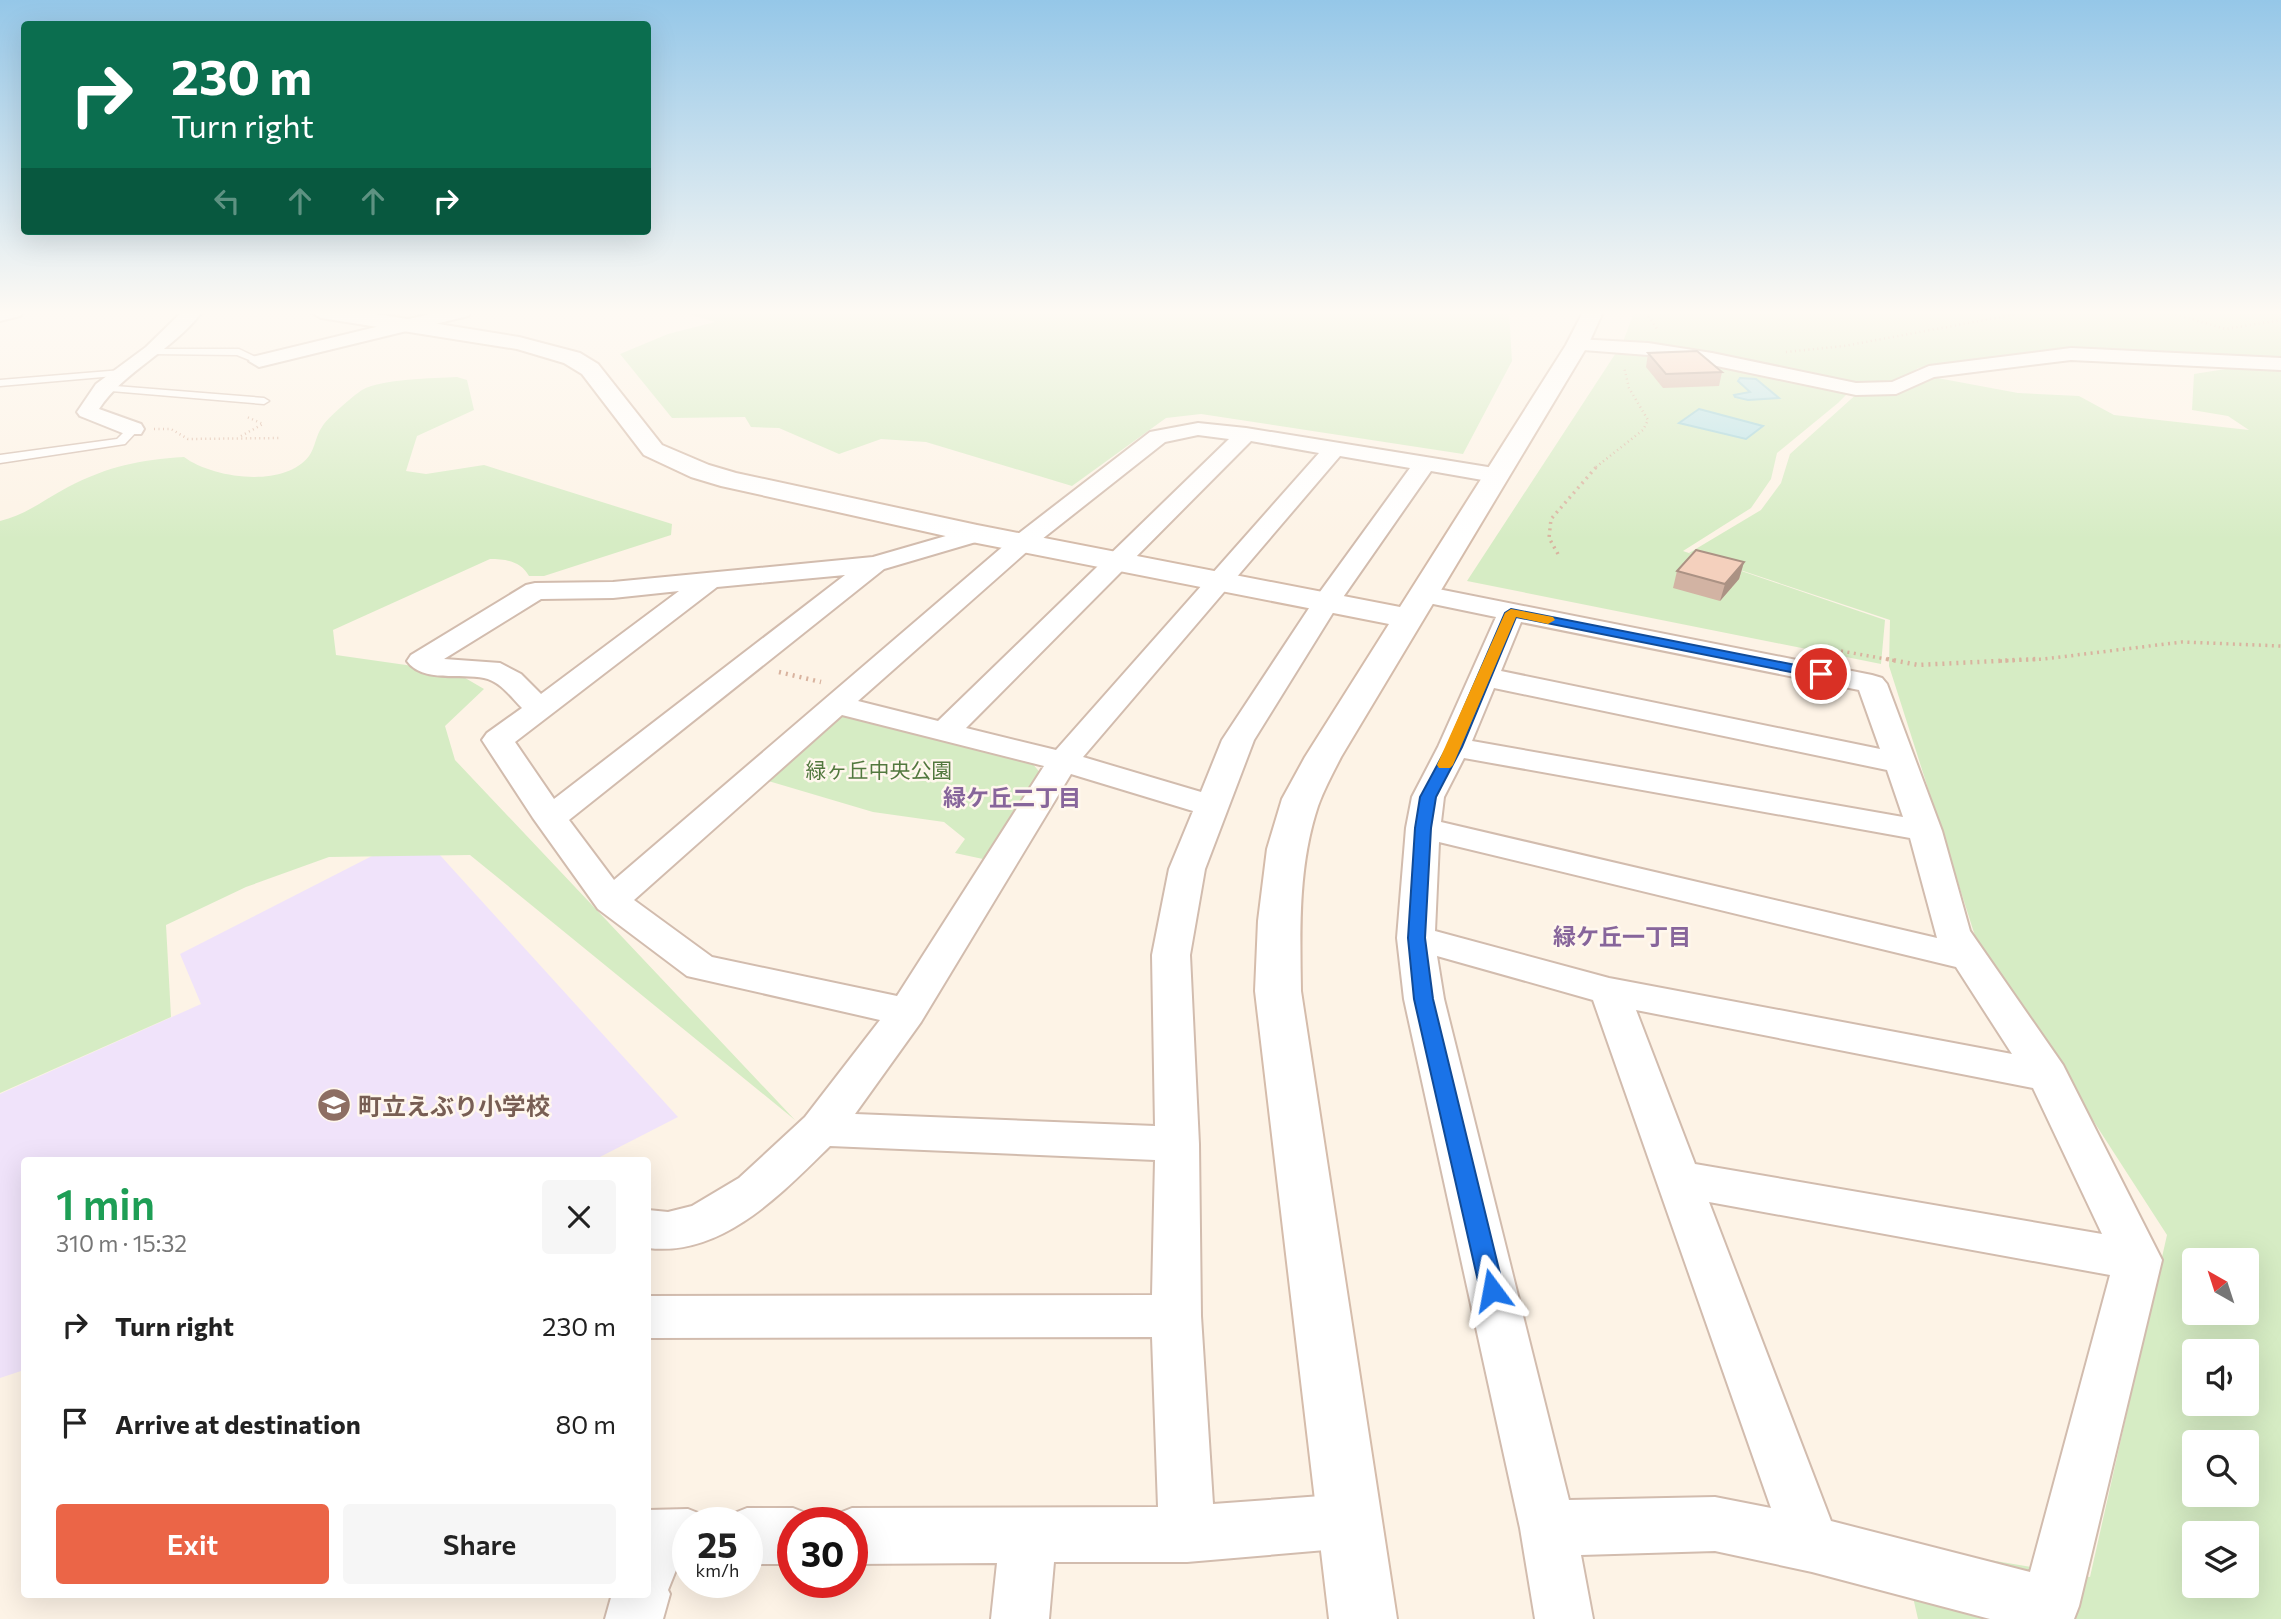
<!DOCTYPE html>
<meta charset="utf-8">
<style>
:root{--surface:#fff;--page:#f6f6f6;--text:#222;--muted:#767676;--accent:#eb6547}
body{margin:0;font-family:Commissioner,"Noto Sans JP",sans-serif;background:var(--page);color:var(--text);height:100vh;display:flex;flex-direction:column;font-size:26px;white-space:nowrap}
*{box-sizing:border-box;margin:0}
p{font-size:23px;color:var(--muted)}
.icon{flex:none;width:38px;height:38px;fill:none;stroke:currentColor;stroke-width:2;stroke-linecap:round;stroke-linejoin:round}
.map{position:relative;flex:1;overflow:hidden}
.sheet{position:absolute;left:21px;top:1157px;width:630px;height:441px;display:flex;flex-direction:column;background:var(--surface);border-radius:7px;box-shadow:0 7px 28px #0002}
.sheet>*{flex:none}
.guide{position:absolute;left:21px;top:21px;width:630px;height:214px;border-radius:7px;box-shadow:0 7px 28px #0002;background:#0b6e4f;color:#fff;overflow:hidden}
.needle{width:46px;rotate:321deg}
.tools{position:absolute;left:2182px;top:1248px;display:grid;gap:14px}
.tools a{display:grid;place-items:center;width:77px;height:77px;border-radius:7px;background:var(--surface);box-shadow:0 7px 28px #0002;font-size:35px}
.speed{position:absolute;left:672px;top:1507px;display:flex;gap:14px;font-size:35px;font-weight:700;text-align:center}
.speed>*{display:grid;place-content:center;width:91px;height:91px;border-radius:50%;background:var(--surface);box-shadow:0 7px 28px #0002;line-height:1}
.speed small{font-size:18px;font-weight:400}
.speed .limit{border:10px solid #d22;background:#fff;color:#111}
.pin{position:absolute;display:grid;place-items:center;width:60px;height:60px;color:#fff;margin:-30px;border:4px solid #fff;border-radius:50%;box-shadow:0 2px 7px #0007}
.me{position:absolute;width:77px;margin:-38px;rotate:347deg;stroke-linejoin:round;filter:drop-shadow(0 0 5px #0008)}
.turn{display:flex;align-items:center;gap:24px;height:147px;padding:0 35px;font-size:32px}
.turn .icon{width:91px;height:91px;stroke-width:2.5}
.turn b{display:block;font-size:49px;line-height:60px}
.lanes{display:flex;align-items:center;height:66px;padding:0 35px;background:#0003;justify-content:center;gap:35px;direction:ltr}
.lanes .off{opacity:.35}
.round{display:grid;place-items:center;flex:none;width:74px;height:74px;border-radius:7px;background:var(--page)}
.head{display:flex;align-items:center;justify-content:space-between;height:119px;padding:0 35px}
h1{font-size:42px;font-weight:600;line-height:52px;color:#1e9e55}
.action{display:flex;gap:14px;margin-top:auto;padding:14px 35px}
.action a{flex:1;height:80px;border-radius:7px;background:var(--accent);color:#fff;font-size:28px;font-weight:600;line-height:80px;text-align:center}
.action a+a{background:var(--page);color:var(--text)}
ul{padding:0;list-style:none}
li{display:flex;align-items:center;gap:21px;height:98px;padding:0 35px}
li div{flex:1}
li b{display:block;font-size:26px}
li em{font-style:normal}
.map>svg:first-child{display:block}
</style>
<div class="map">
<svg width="2281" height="1619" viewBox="0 0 2281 1619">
<rect width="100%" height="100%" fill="#fdf3e6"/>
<!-- education -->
<path fill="#f0e3fa" d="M 419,832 L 678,1117 L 594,1160 L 24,1160 L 24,1370 L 0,1378 L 0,1094 L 201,1004 L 180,954 Z"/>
<!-- green -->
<g fill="#d6ecc4" fill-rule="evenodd">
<path d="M 682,312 L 1509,312 L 1512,361 L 1463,454 L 1201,414 L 1166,418 L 1072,486 L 926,442 L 881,439 L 839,454 L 779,428 L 751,427 L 745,417 L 672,418 L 620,354 L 668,334 L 715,322 Z"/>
<path d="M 1634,312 L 2281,312 L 2281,361 L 2175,357 L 1963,362 L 1918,368 L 1906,377 L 1886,384 L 1856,385 L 1838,403 L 1777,453 L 1771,479 L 1751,508 L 1683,551 L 1885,620 L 1881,664 L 1467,581 L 1623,342 Z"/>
<path d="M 2245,366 L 2281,367 L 2281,1619 L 1918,1619 L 1901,1545 L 2090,1577 L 2167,1235 L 1976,939 L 1889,666 L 1890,620 L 1689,553 L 1761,510 L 1781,483 L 1790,454 L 1860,391 L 1906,391 L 1932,377 L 2018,393 L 2079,396 L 2114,415 L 2249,430 L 2228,416 L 2192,410 L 2194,374 ZM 2194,1260 L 2247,1260 L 2247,1312 L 2194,1312 ZM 2194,1351 L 2247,1351 L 2247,1404 L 2194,1404 ZM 2194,1442 L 2247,1442 L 2247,1494 L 2194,1494 ZM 2194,1533 L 2247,1533 L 2247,1586 L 2194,1586 Z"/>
<path d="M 457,377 L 467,380 L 474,410 L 417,436 L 406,471 L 426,474 L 484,465 L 672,524 L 671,535 L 544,576 L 529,576 C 521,561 505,559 490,559 L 333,630 L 336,655 L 455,672 L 484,689 L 445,726 L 455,760 L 795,1120 L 470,855 L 329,857 L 246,887 L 166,925 L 171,1017 L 0,1093 L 0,521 C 26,515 45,499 68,487 C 109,466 139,460 184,457 C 212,478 284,489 309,456 C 315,448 316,435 322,427 C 327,418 353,396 362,390 C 381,379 434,378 457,377 Z"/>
<path d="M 845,715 L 1032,763 L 1042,775 L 983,859 L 955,853 L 965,839 L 944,822 L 873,812 L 765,780 L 831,718 Z"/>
</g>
<!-- water -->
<g fill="#b9e3e8" stroke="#9fd3da" stroke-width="2">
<path d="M 1740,378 L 1756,379 L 1779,398 L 1748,400 L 1735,397 L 1734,395 L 1750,392 L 1738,381 Z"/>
<path d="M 1699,409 L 1763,426 L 1746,439 L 1679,423 Z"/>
</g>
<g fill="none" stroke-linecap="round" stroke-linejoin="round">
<!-- lane casing -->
<g stroke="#d2bcae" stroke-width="3">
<g id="lane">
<path d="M 149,349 L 239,349 L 264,361 L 259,364 L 237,355 L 153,354 L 148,351 Z"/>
<path d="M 122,370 L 127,373 L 126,375 L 0,386 L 0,380 Z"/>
<path d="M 103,385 L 264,398 L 269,401 L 264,404 L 99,390 L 99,386 Z"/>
<path d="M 129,427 L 139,429 L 125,444 L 0,463 L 0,455 L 117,439 Z"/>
</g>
</g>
<!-- street casing -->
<g stroke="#d2bcae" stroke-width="4">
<g id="street">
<path d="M 182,312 L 202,312 C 173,350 123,372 99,409 L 141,424 L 144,429 L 141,434 L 125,434 L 80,416 L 77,412 L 96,384 L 146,347 Z"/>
<path d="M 438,312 L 471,312 L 468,316 L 259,367 L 249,361 L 252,357 Z"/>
<path d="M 1577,339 L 1648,343 L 1712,353 L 1856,383 L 1892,382 L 1929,366 L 2071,348 L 2281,358 L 2281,370 L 2071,360 L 1934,377 L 1896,394 L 1856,395 L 1712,365 L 1648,355 L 1570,349 L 1568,345 Z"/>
<path d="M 1198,423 L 1246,428 L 1494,468 L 1502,470 L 1505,475 L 1502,480 L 1494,482 L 1431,471 L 1339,603 L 1254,740 L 1205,869 L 1190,955 L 1199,1144 L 1201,1316 L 1213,1504 L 1349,1494 L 1369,1502 L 1377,1521 L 1369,1540 L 1349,1548 L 1187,1562 L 1054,1562 L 1049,1619 L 991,1619 L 997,1563 L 852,1564 L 852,1522 L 830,1522 L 832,1516 L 852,1508 L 1158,1507 L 1152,1337 L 648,1338 L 648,1296 L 1152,1295 L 1155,1160 L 830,1146 C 781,1194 722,1257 648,1248 L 648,1210 L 668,1212 L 692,1206 L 739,1178 L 805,1117 L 880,1020 L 687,976 L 598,909 L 533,818 L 482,740 L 487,733 L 522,708 C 511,697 500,681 484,678 C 462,673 422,683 407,661 L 411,655 L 526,585 L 535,583 L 613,582 L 873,557 L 977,527 L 986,529 L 989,534 L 986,539 L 884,569 L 569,820 L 614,880 L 1014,537 L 1150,432 ZM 1198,435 L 1229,439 L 938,721 L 858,701 L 1032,547 L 1165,442 ZM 1251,441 L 1319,453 L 1056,750 L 966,728 ZM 1340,456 L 1410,468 L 1317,596 L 1222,740 L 1201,792 L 1083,757 ZM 845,575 L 554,799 L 515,742 L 717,587 ZM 679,591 L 541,694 L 521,674 L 500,663 L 444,659 L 541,599 L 613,598 ZM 842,715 L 1044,766 L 897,996 L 712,957 L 634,900 ZM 1071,774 L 1193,811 L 1169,869 L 1152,955 L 1155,1126 L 855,1114 L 921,1022 Z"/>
<path d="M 1423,586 L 1872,675 L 1882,678 L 1887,684 L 1942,831 L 1970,931 L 2063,1065 L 2162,1260 L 2079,1606 L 2074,1619 L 1990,1619 L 1812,1572 L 1715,1551 L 1581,1555 L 1593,1619 L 1535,1619 L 1520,1528 L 1404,999 L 1397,938 L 1406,828 L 1412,797 L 1438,747 L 1496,617 L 1414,600 L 1410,594 L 1414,588 ZM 1521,622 L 1859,690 L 1880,749 L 1501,671 ZM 1494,688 L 1887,770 L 1903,817 L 1472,741 ZM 1464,758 L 1910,838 L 1937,938 L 1441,822 L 1444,797 ZM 1439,842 L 1956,967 L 2012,1054 L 1609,978 L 1435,931 ZM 1437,956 L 1593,1000 L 1771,1508 L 1715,1497 L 1569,1500 L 1444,999 ZM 1636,1010 L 2033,1088 L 2102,1234 L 1695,1164 ZM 1709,1202 L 2110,1275 L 2030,1572 L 1831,1521 Z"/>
<path d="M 747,1508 L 793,1508 L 813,1516 L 815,1522 L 793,1522 L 793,1564 L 747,1564 L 747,1522 L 725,1522 L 727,1516 Z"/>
<path d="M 688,1509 L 708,1517 L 710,1522 L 688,1522 L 688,1565 L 678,1565 L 668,1590 L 670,1594 L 663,1619 L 605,1619 L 612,1594 L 648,1594 L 648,1510 Z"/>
</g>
</g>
<!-- secondary casing -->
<g stroke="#d5bcab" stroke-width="4">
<g id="secondary">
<path d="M 0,312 L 23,312 L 20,316 L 0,321 Z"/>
<path d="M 311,312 L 364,312 L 519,337 L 580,353 L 598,364 L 662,445 L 709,465 L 736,473 L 977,525 L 1400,607 L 1566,345 L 1583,312 L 1603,312 L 1588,345 L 1341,757 C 1333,773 1324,789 1318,806 C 1298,866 1300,929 1301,991 L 1397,1619 L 1329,1619 L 1255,991 L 1258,921 L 1267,849 L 1282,799 L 1305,757 L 1389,624 L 977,543 L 721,486 L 691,477 L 644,455 L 582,374 L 564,363 L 517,349 L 321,318 Z"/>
</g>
</g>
<!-- path-far2 -->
<g stroke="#d9b39f" stroke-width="2.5" stroke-dasharray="1 3.5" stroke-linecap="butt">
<path d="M 1651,312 L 1649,317 L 1657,329"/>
<path d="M 2167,312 L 2226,329 L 2281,320"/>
<path d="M 2273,312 L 2281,315"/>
<path d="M 1786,352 L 1844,346 L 2028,312"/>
<path d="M 154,429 L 171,429 L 188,439 L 281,438"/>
<path d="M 241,436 L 263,424 L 247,417"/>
<path d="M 1596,467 L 1643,430 L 1648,420 L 1629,388 L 1624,367"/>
</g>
<!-- path-far1 -->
<g stroke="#d9b39f" stroke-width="3.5" stroke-dasharray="2 4.5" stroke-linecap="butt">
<path d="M 1558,554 L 1549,538 L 1551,519 L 1598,465"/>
<path d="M 1841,651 L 1897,661"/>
<path d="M 2000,661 L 2044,659 L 2182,642 L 2281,646"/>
</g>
<!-- path -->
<g stroke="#d9b39f" stroke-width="4.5" stroke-dasharray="2 5" stroke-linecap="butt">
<path d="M 1887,659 L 1918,665 L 2036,659"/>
<path d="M 779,672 L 821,682"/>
</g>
<!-- lane -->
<use href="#lane" fill="#fff" fill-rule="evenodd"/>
<!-- street -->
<use href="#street" fill="#fff" fill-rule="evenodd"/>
<!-- secondary -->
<use href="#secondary" fill="#fff" fill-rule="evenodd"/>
</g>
<!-- wall -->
<g fill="#d2b3a3">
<path d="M 1648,353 L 1722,372 L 1719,386 L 1663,388 L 1646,367 Z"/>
<path d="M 1744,562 L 1739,579 L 1720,601 L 1673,588 L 1677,571 Z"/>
</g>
<!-- shaded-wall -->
<path fill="#ab9284" d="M 1744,562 L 1739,579 L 1720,601 L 1725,584 Z"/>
<!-- building -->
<g fill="#f4d0bd" stroke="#ab9284" stroke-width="2">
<path d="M 1697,351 L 1722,372 L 1666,374 L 1648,353 Z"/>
<path d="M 1696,550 L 1744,562 L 1725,584 L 1677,571 Z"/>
</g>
<!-- sky -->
<linearGradient id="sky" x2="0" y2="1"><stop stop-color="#95c7e8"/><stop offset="0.58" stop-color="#fefaf4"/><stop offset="1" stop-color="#fefaf4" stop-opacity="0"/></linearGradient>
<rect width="2281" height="539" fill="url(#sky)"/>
<!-- route -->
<path fill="#1a73e8" stroke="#114b97" stroke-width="2" d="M 1511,609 L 1821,670 L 1828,674 L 1821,678 L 1516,617 L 1462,747 L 1436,797 L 1431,828 L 1425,938 L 1433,999 L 1504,1290 L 1500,1297 L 1492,1300 L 1484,1297 L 1480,1290 L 1414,999 L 1408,938 L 1415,828 L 1420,797 L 1447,747 L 1505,613 Z"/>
<!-- slow -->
<path fill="#f59e0b" d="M 1511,609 L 1553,617 L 1555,620 L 1548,624 L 1516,617 L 1453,765 L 1450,768 L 1439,768 L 1437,765 L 1505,613 Z"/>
<!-- icons -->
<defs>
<g id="school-disc" transform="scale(1.75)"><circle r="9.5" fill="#8d6e63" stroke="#fff7ed"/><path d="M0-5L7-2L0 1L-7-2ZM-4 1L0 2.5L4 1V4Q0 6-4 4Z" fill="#fff"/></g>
</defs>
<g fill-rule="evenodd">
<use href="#school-disc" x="334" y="1105"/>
</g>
<g text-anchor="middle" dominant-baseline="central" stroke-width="5" stroke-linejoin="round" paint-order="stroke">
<!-- park labels -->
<g font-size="21" fill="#52783e" stroke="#fff7ed">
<text x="879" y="769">緑ヶ丘中央公園</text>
</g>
<!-- neighbourhood labels -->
<g font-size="23" font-weight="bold" fill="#87659b" stroke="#fff7ed">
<text x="1012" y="797">緑ケ丘二丁目</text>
<text x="1622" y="936">緑ケ丘一丁目</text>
</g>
<!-- near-education labels -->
<g font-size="24" font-weight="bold" fill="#785e54" stroke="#fff7ed" text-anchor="start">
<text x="358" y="1105">町立えぶり小学校</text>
</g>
</g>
</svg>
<div class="tools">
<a><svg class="needle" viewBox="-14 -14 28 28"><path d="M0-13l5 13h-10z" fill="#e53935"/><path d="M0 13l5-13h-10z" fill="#767676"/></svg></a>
<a><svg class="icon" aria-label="sound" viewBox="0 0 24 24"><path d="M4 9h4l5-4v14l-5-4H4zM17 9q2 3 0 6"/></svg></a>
<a><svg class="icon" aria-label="search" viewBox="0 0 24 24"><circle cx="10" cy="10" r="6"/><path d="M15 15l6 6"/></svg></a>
<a><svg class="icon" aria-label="layers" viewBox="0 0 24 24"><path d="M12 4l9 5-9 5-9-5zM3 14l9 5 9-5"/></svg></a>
</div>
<div class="speed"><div>25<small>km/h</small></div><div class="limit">30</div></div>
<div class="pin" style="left:1821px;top:674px;background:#d93025"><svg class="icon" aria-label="arrive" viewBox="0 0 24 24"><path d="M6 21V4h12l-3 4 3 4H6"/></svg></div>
<svg class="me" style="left:1492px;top:1290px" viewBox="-20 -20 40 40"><path d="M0-17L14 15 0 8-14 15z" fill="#1a73e8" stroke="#fff" stroke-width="4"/></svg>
<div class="guide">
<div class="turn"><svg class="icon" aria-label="right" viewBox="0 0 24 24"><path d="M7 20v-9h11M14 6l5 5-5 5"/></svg><div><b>230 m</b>Turn right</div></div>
<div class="lanes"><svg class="icon off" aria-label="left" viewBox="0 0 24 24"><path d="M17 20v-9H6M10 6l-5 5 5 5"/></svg><svg class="icon off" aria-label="ahead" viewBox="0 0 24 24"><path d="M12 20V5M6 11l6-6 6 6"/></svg><svg class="icon off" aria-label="ahead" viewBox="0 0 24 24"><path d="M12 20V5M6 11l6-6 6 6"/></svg><svg class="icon" aria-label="right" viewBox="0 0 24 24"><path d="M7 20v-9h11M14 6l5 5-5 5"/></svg></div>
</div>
<section class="sheet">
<div class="head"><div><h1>1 min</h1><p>310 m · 15:32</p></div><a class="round"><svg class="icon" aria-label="close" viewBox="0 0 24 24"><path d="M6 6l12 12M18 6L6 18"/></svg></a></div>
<ul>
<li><svg class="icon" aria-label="right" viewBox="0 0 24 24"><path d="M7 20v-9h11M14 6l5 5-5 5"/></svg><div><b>Turn right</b></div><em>230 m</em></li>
<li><svg class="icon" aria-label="arrive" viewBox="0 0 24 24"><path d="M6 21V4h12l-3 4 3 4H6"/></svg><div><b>Arrive at destination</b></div><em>80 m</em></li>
</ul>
<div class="action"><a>Exit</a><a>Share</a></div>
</section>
</div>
